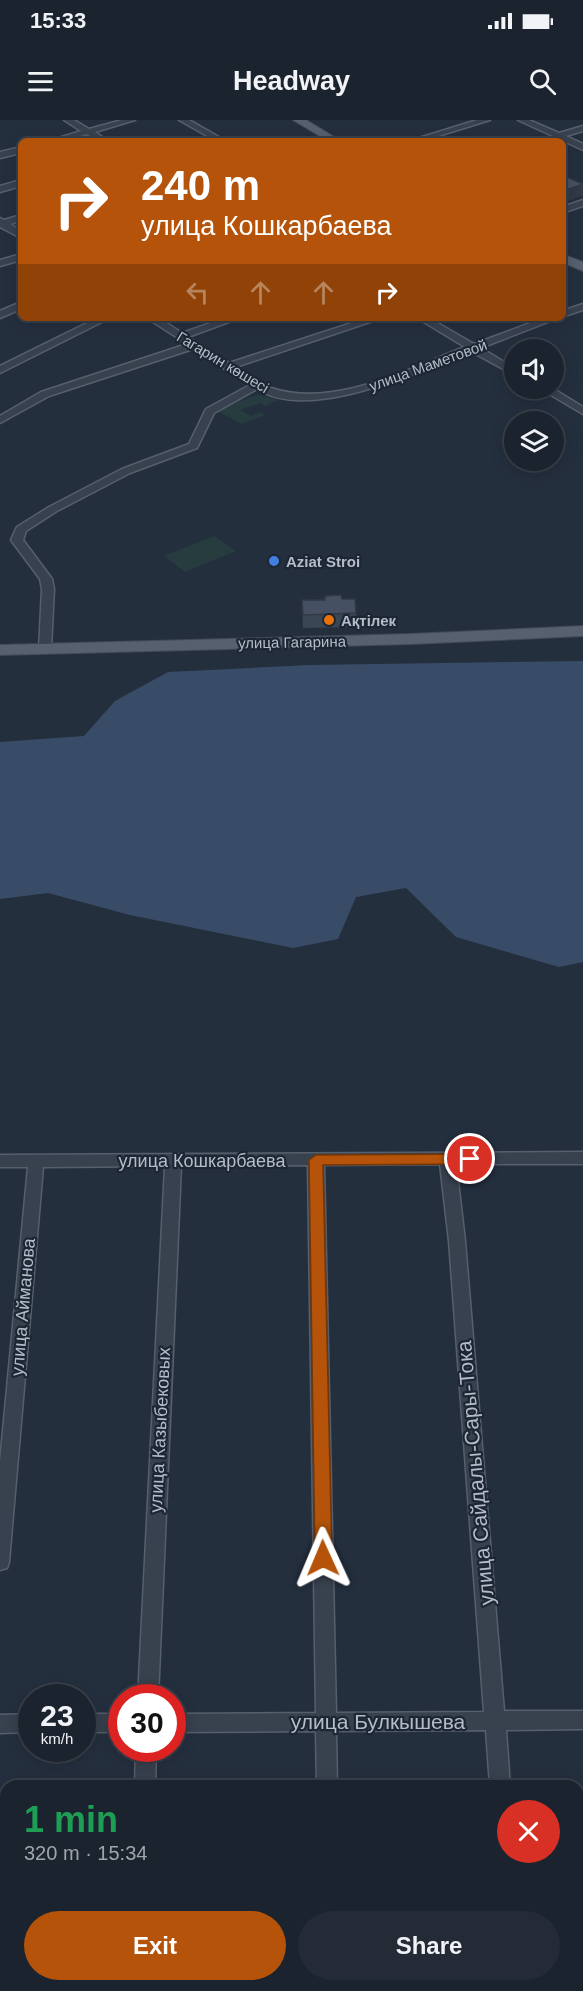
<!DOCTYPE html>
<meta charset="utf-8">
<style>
:root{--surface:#1b232e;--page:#242b36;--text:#f1f3f6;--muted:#a0a4aa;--line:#39404a;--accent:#b45309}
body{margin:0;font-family:Arial,sans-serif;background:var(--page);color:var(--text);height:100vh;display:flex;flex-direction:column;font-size:22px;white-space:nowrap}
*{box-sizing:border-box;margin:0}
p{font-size:20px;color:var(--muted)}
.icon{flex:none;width:33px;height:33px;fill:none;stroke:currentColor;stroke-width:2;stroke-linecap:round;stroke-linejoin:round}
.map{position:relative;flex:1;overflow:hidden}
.panel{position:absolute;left:0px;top:1660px;width:584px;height:212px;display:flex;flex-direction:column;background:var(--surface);border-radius:18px 18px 0 0;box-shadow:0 3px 15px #0003,0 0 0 2px var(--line)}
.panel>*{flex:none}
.top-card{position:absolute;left:18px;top:18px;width:548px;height:183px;border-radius:9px;box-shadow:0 3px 15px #0003,0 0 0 2px var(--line);background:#b45309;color:#fff;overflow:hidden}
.buttons{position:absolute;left:504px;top:219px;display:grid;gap:12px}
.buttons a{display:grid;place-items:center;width:60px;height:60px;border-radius:50%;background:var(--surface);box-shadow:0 3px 15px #0003,0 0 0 2px var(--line);font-size:30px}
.speed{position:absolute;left:18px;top:1564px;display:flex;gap:12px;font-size:30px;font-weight:700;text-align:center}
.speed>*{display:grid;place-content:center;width:78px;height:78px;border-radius:50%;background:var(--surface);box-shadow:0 3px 15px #0003,0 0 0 2px var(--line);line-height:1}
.speed small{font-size:15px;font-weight:400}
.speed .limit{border:9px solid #d22;background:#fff;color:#111}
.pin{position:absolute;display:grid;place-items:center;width:51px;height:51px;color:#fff;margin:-26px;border:3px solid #fff;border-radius:50%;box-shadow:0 2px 6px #0007}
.me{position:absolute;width:66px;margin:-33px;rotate:359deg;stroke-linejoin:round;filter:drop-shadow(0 0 4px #0008)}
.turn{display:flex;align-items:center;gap:21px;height:126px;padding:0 24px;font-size:27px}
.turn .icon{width:78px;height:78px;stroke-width:2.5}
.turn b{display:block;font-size:42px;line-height:51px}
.lanes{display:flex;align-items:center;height:57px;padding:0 24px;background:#0003;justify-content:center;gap:30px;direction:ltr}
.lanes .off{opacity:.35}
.round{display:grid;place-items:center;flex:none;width:63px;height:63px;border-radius:32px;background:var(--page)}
.summary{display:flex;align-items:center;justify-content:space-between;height:102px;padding:0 24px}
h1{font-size:36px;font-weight:600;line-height:45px;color:#1e9e55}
.cta{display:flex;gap:12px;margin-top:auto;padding:12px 24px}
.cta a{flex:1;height:69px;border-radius:36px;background:var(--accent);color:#fff;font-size:24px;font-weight:600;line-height:69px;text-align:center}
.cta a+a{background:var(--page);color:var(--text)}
.status{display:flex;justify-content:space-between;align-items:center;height:42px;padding:0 30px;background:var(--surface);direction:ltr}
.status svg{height:16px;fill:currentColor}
header{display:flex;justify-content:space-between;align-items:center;height:78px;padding:0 24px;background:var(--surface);font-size:27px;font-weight:600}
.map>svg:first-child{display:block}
</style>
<div class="status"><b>15:33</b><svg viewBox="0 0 49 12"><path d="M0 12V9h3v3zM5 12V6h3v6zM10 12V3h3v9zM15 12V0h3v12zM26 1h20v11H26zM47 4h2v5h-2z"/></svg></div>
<header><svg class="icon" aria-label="menu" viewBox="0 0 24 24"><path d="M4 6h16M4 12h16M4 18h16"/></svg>Headway<svg class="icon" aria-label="search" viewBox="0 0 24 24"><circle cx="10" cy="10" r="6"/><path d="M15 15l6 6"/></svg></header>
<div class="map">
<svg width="583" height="1871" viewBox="0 0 583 1871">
<rect width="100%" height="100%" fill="#242f3e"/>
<!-- green -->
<g fill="#263c3f">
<path d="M 258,275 L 278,280 L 265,286 L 260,283 L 240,290 L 251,296 L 260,292 L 265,295 L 242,304 L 219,292 L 220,288 Z"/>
<path d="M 214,416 L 236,431 L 185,452 L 164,436 Z"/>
</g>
<!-- water -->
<path fill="#394c67" d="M 583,541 L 583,842 L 559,847 L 456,817 L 406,768 L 356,777 L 338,819 L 293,828 L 130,795 L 48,773 L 0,779 L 0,622 L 84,616 L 115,581 L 168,552 L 309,545 Z"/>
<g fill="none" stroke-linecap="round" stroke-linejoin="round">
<!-- minor casing -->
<g stroke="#565f6c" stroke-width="3">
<g id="minor">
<path d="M 64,0 L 74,0 L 89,9 L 122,0 L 135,0 L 95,12 L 108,21 L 98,21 L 87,14 L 63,21 L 49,21 L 81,11 Z"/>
<path d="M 179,0 L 189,0 L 226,21 L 216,21 Z"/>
<path d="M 477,0 L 490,0 L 422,21 L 409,21 Z"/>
<path d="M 518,0 L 529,0 L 559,13 L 583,6 L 583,11 L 566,16 L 583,24 L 583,30 Z"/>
<path d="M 21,27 L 21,33 L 0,38 L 0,32 Z"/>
<path d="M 21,60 L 21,66 L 0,72 L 0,66 Z"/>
<path d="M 583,80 L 583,86 L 562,93 L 562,87 Z"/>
<path d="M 21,95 L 21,101 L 10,104 L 21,111 L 21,118 L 0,107 L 0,98 L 4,100 Z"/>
<path d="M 21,134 L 21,140 L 0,146 L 0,140 Z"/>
<path d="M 21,182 L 21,189 L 0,198 L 0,191 Z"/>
<path d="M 583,184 L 583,190 L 562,197 L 562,191 Z"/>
<path d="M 97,198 L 110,198 L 0,253 L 0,246 Z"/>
<path d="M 147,198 L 159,198 L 182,213 L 225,198 L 240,198 L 188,217 L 229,243 L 367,198 L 382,198 L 236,247 C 246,254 259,264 271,268 C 334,289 407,249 465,227 L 417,198 L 429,198 L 474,224 L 544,198 L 558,198 L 481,228 L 514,248 L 514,255 L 472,232 C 420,251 309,303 257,269 L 214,293 L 197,328 L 130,353 L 57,391 L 26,411 L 23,420 L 52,459 L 54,469 L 51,529 L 49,532 L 41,532 L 39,529 L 42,469 L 40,459 L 11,420 L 17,407 L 49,387 L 122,349 L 189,324 L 206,289 L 250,265 L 193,229 L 49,276 L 0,303 L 0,296 L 41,272 L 187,224 Z"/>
<path d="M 539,268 L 552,268 L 583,287 L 583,294 Z"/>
<path d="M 583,1032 L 583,1044 L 456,1044 L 465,1121 L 504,1591 L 583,1591 L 583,1609 L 506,1610 L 510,1666 L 490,1666 L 486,1610 L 336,1611 L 337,1666 L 317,1666 L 316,1611 L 172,1612 L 172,1594 L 316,1593 L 308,1045 L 181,1046 L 158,1578 L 138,1578 L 165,1046 L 43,1047 L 9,1442 L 7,1448 L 0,1450 L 0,1342 L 28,1047 L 0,1047 L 0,1035 ZM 440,1044 L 449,1121 L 484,1592 L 336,1593 L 324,1045 Z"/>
<path d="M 32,1594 L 32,1612 L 0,1613 L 0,1595 Z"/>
<rect x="82" y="1594" width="40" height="18"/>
<path d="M 136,1629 L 156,1629 L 155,1666 L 135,1666 Z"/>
<rect x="126" y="1866" width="22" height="5"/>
<rect x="318" y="1866" width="22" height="5"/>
<path d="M 505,1866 L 527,1866 L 528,1871 L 506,1871 Z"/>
</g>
</g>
<!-- major casing -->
<g stroke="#414a57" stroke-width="2">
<g id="major">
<path d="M 293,0 L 306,0 L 341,21 L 328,21 Z"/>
<path d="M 562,134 L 583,142 L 583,151 L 562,142 Z"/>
<path d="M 583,506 L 583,516 L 411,524 L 0,535 L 0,525 L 411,514 Z"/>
</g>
</g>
<!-- minor -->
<use href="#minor" fill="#38414e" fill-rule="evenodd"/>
<!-- major -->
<use href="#major" fill="#56606e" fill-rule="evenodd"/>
</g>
<!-- wall -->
<g fill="#3b4654">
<path d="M 562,55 L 583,75 L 568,81 L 562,78 Z"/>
<path d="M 342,479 L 356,493 L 356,507 L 303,508 L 302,480 Z"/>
</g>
<!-- shaded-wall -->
<path fill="#303945" d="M 583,64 L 583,75 L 568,81 L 569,69 Z"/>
<!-- building -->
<g fill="#455162" stroke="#303945" stroke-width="1.5">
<path d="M 562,55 L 583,64 L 569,69 L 562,66 Z"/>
<path d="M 341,475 L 342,479 L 355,479 L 356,493 L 303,495 L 302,480 L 325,480 L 325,476 Z"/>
</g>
<!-- route -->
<path fill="#b45309" stroke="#753606" stroke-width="1.5" d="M 470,1034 L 477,1039 L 470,1044 L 323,1045 L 332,1438 L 329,1443 L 323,1445 L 317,1443 L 315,1438 L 309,1040 L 316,1035 Z"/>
<!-- markers -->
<circle fill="#3f7fe0" stroke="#1d2633" stroke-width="2" cx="274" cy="441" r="6"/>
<circle fill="#e8710a" stroke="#1d2633" stroke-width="2" cx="329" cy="500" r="6"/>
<g text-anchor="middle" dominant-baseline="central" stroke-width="4.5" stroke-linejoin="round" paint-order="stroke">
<!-- far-street labels -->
<g font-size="15" fill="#b4bcc9" stroke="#1d2633">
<text transform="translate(223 242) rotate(31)">Гагарин көшесі</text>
<text transform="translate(428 245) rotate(-20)">улица Маметовой</text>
<text transform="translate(292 522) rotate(-1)">улица Гагарина</text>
</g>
<!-- far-poi labels -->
<g font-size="15" font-weight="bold" fill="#b4bcc9" stroke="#1d2633" text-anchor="start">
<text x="286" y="441">Aziat Stroi</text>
<text x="341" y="500">Ақтілек</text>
</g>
<!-- street labels -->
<g font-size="18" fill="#b4bcc9" stroke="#1d2633">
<text x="202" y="1041">улица Кошкарбаева</text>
<text transform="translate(23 1187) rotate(-85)">улица Айманова</text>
<text transform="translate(160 1310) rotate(-87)">улица Казыбековых</text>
</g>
<!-- near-street labels -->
<g font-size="21" fill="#b4bcc9" stroke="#1d2633">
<text transform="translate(475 1353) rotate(-95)">улица Сайдалы-Сары-Тока</text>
<text x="378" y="1601">улица Булкышева</text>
</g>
</g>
</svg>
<div class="buttons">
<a><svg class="icon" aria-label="sound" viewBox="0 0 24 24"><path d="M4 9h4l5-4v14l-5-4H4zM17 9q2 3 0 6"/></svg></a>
<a><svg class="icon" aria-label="layers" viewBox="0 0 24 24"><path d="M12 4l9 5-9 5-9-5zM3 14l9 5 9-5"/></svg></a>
</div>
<div class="speed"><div>23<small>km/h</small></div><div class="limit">30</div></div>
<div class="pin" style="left:470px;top:1039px;background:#d93025"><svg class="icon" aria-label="arrive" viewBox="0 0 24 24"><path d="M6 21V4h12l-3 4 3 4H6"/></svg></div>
<svg class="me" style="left:323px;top:1438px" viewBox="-20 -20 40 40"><path d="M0-17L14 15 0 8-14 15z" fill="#b45309" stroke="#fff" stroke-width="4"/></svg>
<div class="top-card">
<div class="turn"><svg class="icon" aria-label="right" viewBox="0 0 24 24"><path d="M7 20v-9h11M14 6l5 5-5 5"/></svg><div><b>240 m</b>улица Кошкарбаева</div></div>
<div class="lanes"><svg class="icon off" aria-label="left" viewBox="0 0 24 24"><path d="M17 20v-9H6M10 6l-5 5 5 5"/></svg><svg class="icon off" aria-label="ahead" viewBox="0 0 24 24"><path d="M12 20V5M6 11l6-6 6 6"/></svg><svg class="icon off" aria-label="ahead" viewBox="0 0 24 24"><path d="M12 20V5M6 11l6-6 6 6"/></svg><svg class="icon" aria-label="right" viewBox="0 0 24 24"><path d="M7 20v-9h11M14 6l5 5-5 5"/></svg></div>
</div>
<section class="panel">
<div class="summary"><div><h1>1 min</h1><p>320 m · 15:34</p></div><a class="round" style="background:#d93025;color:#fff"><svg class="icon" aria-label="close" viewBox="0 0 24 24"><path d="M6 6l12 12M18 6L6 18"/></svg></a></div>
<div class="cta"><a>Exit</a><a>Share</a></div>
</section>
</div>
